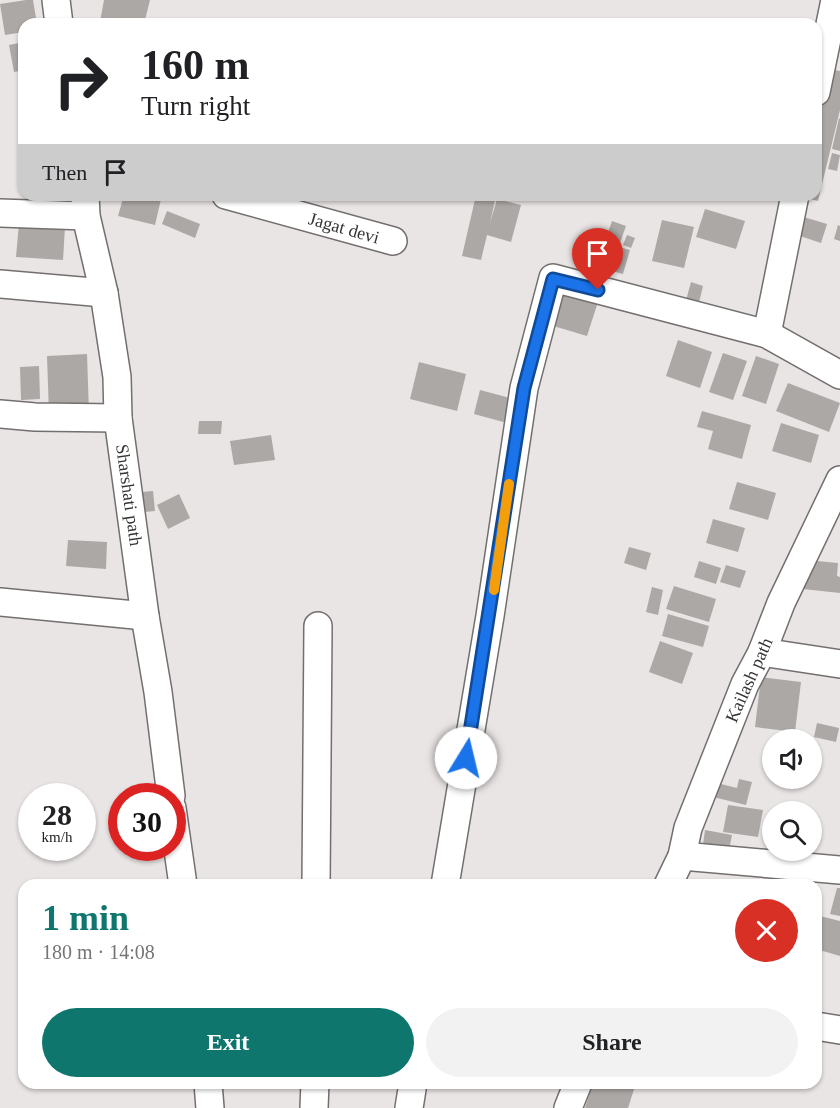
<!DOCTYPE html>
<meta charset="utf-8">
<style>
:root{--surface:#fff;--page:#f2f2f2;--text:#202124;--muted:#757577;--accent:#0f766e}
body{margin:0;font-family:Georgia,serif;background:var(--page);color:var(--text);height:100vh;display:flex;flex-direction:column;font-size:22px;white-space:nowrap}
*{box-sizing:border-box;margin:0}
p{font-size:20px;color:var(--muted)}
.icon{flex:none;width:33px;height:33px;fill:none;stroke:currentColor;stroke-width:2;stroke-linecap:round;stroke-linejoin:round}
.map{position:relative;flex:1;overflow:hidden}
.side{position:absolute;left:18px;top:879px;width:804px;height:210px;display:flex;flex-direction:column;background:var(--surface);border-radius:18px;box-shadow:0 2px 4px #0004}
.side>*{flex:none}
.top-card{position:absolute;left:18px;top:18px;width:804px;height:183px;border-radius:18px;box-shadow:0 2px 4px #0004;background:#fff;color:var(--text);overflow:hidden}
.fabs{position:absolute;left:762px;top:729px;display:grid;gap:12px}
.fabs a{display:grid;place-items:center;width:60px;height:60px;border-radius:50%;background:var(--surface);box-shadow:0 2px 4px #0004;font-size:30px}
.speed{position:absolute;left:18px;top:783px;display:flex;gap:12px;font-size:30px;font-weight:700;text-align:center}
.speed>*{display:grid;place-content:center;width:78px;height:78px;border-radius:50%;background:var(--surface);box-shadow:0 2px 4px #0004;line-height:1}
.speed small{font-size:15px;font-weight:400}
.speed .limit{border:9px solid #d22;background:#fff;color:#111}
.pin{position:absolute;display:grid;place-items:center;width:51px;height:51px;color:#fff;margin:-62px -26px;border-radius:50% 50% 50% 0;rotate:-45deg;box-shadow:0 0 6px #0007}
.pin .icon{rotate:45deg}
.me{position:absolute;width:66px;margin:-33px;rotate:9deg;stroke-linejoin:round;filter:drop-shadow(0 0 4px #0008)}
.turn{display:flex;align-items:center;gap:21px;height:126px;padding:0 24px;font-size:27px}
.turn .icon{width:78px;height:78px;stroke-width:2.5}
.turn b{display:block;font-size:42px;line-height:51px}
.then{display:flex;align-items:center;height:57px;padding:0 24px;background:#0003;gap:12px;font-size:22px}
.round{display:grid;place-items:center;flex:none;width:63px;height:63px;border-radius:32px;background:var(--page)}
.summary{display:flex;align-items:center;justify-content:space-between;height:102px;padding:0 24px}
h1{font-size:36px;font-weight:800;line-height:45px;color:var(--accent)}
.primary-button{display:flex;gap:12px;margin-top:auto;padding:12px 24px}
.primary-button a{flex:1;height:69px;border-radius:36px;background:var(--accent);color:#fff;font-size:24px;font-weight:800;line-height:69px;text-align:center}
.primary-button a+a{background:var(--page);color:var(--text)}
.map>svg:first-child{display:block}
</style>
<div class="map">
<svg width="840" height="1108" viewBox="0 0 840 1108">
<rect width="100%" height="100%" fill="#eae5e5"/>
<!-- building -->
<g fill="#aca8a6">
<path d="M 26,0 L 33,0 L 37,24 L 24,24 L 24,32 L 5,35 L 0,4 Z"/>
<path d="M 104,0 L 150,0 L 144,24 L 111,24 L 100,22 Z"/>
<path d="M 24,42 L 24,70 L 14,72 L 9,45 Z"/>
<path d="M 830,69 L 840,71 L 840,110 L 818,201 L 797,196 L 816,195 L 816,127 Z"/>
<path d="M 839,118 L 840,119 L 840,151 L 832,149 Z"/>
<path d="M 832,153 L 840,155 L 837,171 L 828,169 Z"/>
<path d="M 124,195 L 162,195 L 155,225 L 118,216 Z"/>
<path d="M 476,195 L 496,196 L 490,223 L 497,199 L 521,205 L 511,242 L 487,235 L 481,260 L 462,256 Z"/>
<path d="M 705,209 L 745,221 L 736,249 L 696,237 Z"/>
<path d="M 167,211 L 200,224 L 195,238 L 162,224 Z"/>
<path d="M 797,215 L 827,224 L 821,243 L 791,233 Z"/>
<path d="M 662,220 L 694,227 L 684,268 L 652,261 Z"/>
<path d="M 612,221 L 626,226 L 620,243 L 606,238 Z"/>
<path d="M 19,223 L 65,227 L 63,260 L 16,257 Z"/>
<path d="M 838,225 L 840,226 L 840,241 L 834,239 Z"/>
<path d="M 627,235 L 635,238 L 631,248 L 623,245 Z"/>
<path d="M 579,236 L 630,250 L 623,274 L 573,260 Z"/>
<path d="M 691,282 L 703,286 L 698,307 L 685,304 Z"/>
<path d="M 560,291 L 598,302 L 587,336 L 550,325 Z"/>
<path d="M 678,340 L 712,352 L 700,388 L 666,376 Z"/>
<path d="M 723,353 L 747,361 L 733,400 L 709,392 Z"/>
<path d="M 87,354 L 89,413 L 49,414 L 47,356 Z"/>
<path d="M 756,356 L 779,364 L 766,404 L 742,396 Z"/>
<path d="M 419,362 L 466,374 L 457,411 L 410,399 Z"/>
<path d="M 39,366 L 40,399 L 21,400 L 20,367 Z"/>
<path d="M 788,383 L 840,403 L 829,432 L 776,411 Z"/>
<path d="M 480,390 L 514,399 L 507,423 L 474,414 Z"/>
<path d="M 702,411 L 751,425 L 742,459 L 708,449 L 713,431 L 697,427 Z"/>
<path d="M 199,421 L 222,421 L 221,434 L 198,434 Z"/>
<path d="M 781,423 L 819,435 L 811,463 L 772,451 Z"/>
<path d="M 271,435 L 275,460 L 234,465 L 230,441 Z"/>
<path d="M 737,482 L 776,493 L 768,520 L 729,509 Z"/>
<path d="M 153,491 L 155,511 L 144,512 L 142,492 Z"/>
<path d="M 179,494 L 190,518 L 168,529 L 157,505 Z"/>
<path d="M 713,519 L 745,528 L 738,552 L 706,543 Z"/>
<path d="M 68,540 L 107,542 L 106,569 L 66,566 Z"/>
<path d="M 629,547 L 651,553 L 646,570 L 624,563 Z"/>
<path d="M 806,560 L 838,563 L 837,576 L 840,577 L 840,593 L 803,589 Z"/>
<path d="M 699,561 L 721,568 L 716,584 L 694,577 Z"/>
<path d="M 726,565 L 746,571 L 740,588 L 720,582 Z"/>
<path d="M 674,586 L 716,599 L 709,622 L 666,609 Z"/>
<path d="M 652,587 L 663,590 L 658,615 L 646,612 Z"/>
<path d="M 668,614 L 709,626 L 703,647 L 662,636 Z"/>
<path d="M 660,641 L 693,653 L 682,684 L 649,672 Z"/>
<path d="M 761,677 L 801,682 L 795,732 L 755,727 Z"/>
<path d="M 817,723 L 839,728 L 836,742 L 814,737 Z"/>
<path d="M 739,779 L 752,782 L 746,805 L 713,797 L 717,783 L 737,788 Z"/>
<path d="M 728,805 L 763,810 L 758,837 L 723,832 Z"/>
<path d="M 705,830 L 732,835 L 729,850 L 703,845 Z"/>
<rect x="87" y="883" width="41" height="2"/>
<path d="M 837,888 L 840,888 L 840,916 L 830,914 Z"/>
<path d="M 820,916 L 840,921 L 840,956 L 816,949 L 816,931 Z"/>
<path d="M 593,1083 L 636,1083 L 628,1108 L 585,1108 Z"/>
</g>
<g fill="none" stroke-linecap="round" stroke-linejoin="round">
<!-- minor casing -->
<g stroke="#736f6e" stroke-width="30">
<g id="minor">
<path d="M 56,0 L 59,24"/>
<path d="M 816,92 L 835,0"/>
<path d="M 85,195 L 86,216 L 104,293 L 117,377 L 118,418 L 145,616 L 158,692 L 171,796"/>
<path d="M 226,195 L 393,241"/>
<path d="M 0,213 L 86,216"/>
<path d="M 0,284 L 104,293"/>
<path d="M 767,334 L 795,195"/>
<path d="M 0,414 L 35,417 L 118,418"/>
<path d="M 0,602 L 145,616"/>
<path d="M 762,652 L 840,664"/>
<path d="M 172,808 L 183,885"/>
<path d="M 682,856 L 840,870"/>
<path d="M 316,885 L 318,626"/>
<path d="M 445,885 L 490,616 L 524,388 L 553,278 L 767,334 L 840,375"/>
<path d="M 668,885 L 682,856 L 688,828 L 745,684 L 762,652 L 781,603 L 840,480"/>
<path d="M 816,1026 L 840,1030"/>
<path d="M 208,1083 L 210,1108"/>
<path d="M 314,1108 L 315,1083"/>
<path d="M 409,1108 L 413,1083"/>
<path d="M 568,1108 L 578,1083"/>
</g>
</g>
<!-- minor -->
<use href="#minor" stroke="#fff" stroke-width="27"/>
</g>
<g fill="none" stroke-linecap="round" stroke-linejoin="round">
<!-- route casing -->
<g stroke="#114b97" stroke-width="15">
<path id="route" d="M 466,758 L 524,388 L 553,279 L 598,290"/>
</g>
<!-- route -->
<use href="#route" stroke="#1a73e8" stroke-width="10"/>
<!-- slow -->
<path stroke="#f59e0b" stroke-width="10" d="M 494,590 L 509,484"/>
</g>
<g text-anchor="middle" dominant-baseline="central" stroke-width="4.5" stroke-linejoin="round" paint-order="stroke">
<!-- street labels -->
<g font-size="18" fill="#373534" stroke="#fff">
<text transform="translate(344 228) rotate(16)">Jagat devi</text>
<text transform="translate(129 495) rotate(82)">Sharshati path</text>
<text transform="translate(749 680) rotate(-66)">Kailash path</text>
</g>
</g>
</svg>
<div class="fabs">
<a><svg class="icon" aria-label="sound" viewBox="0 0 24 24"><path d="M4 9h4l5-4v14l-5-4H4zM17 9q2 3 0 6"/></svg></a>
<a><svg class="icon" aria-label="search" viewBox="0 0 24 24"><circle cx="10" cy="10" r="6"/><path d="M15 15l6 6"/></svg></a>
</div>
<div class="speed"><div>28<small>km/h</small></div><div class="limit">30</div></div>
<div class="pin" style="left:598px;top:290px;background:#d93025"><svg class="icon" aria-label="arrive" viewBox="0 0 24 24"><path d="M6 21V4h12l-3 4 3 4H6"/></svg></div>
<svg class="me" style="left:466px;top:758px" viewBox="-20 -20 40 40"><circle r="19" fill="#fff"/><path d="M0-13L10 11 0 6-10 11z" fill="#1a73e8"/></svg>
<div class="top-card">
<div class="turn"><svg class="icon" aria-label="right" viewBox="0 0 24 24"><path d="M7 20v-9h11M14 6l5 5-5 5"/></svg><div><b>160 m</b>Turn right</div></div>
<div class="then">Then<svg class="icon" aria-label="arrive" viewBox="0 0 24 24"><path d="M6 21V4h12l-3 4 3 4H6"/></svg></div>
</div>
<section class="side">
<div class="summary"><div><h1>1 min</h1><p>180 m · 14:08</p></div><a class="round" style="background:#d93025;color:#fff"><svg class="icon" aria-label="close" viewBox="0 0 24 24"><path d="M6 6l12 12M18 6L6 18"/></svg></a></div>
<div class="primary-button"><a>Exit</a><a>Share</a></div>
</section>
</div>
